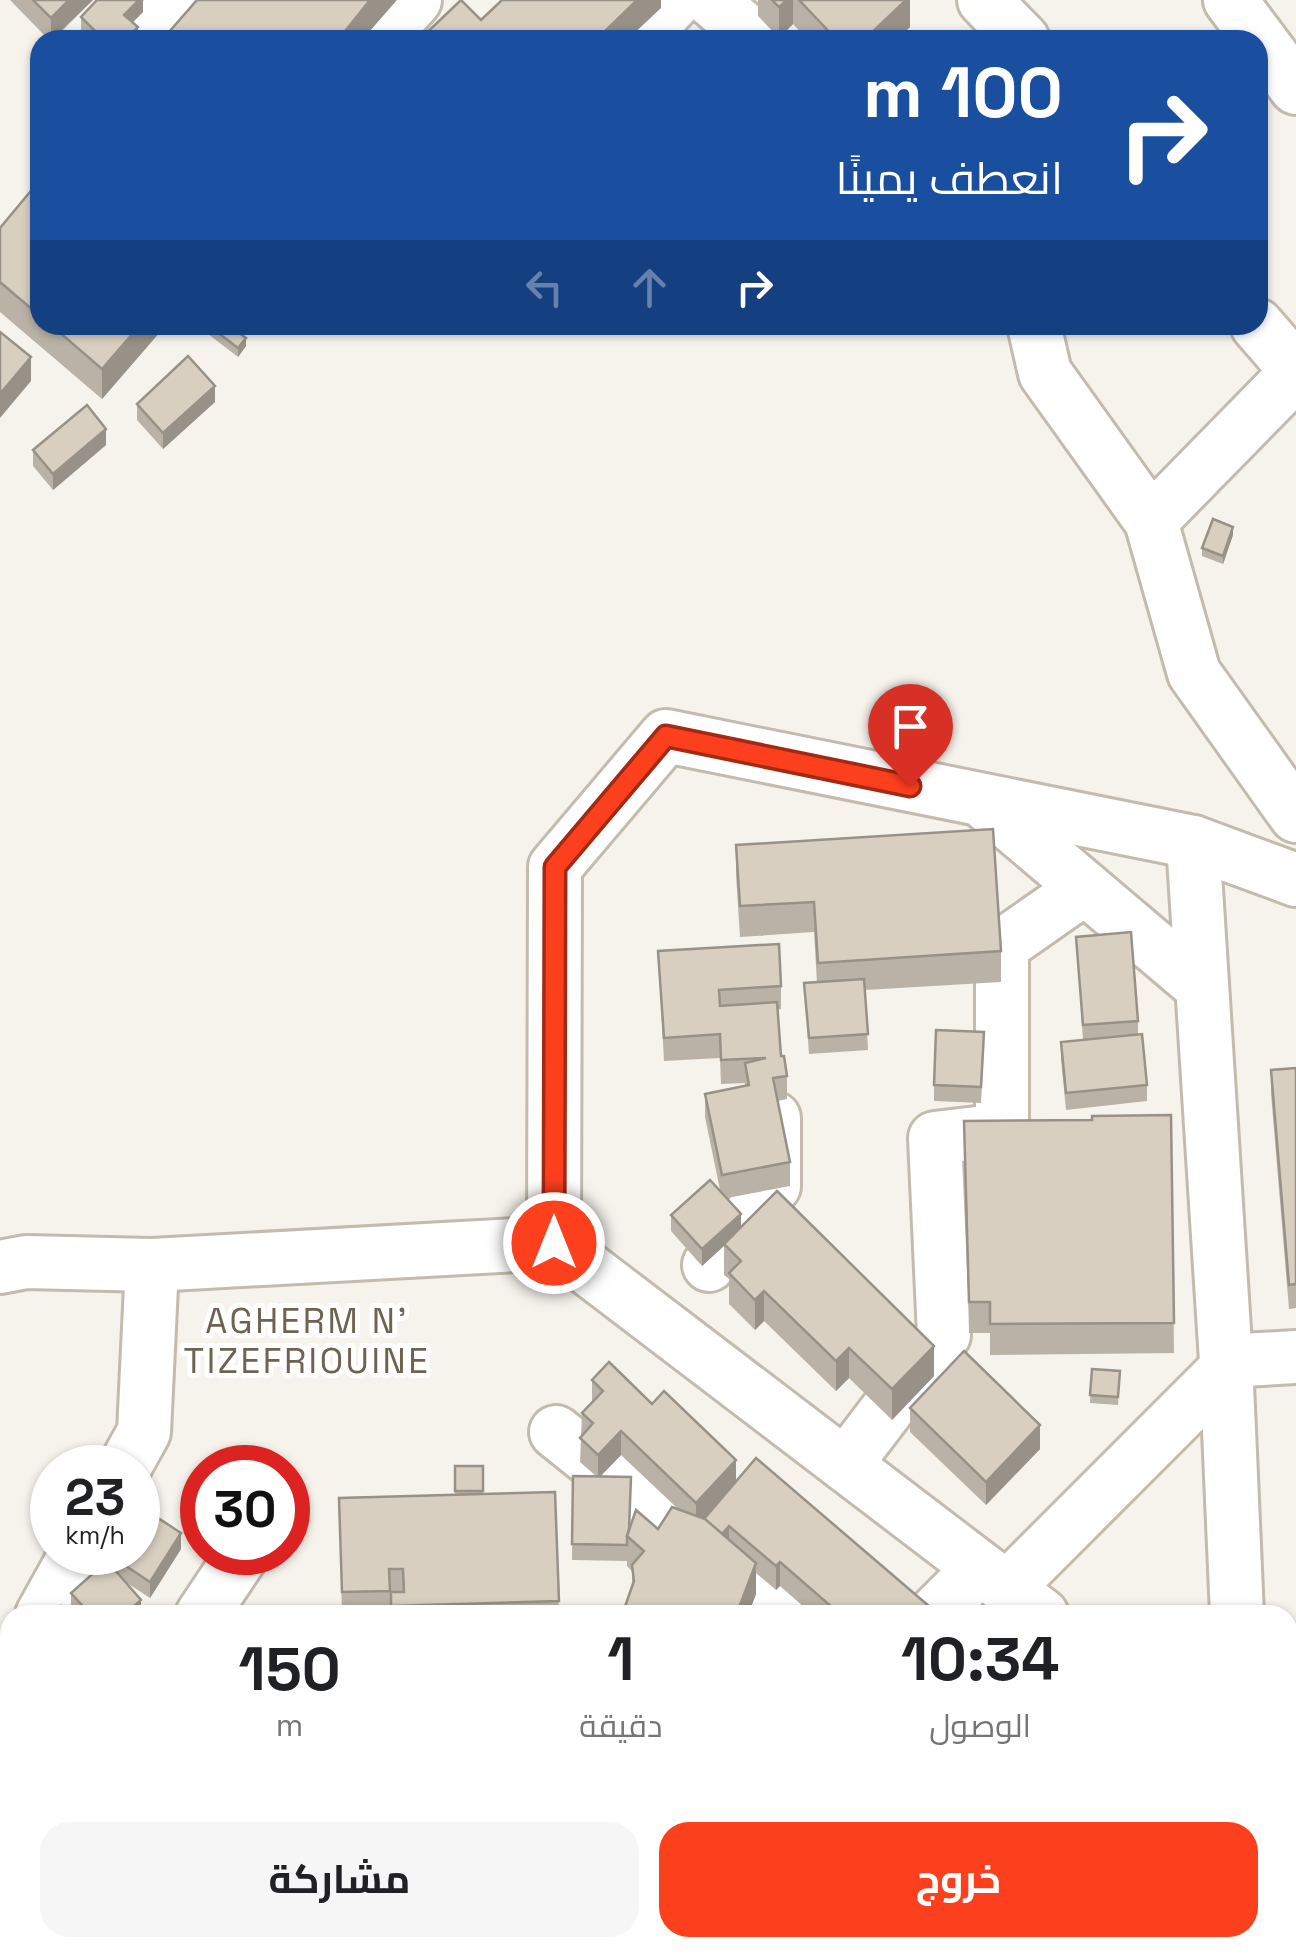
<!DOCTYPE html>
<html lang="ar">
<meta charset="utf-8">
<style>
:root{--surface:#fff;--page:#f6f6f6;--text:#202124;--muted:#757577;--accent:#fc3f1d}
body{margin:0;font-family:"Space Grotesk",Cairo,sans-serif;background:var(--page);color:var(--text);direction:rtl;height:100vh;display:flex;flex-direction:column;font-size:38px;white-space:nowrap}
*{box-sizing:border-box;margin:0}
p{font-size:32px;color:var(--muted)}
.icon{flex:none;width:55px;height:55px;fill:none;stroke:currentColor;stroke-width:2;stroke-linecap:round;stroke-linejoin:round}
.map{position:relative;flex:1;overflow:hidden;direction:ltr}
.drawer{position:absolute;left:0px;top:1605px;width:1298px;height:352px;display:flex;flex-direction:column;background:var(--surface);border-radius:30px 30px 0 0;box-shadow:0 2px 8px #0004;direction:rtl}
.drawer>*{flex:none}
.banner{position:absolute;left:30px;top:30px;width:1238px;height:305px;border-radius:30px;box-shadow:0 2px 8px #0004;direction:rtl;background:#1a4fa0;color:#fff;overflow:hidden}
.speed{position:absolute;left:30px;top:1445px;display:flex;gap:20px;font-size:50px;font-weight:700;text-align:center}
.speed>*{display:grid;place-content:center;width:130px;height:130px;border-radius:50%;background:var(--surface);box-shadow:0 2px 8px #0004;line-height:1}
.speed small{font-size:25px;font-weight:400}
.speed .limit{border:15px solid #d22;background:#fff;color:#111}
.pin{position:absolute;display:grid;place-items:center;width:85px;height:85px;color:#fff;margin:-102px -42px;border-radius:50% 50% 50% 0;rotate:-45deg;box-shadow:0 0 10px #0007}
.pin .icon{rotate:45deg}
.me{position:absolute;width:110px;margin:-55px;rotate:0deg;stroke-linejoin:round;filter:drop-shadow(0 0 8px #0008)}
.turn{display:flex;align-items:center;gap:35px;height:210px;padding:0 40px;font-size:45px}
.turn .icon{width:130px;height:130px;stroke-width:2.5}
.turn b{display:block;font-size:70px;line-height:85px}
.lanes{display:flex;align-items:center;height:95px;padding:0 40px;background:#0003;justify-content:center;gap:50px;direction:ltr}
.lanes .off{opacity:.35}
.eta{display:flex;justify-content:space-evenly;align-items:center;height:170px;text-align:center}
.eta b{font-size:60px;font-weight:700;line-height:70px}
.action{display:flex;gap:20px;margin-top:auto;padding:20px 40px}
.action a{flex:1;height:115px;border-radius:30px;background:var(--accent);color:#fff;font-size:40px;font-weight:700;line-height:115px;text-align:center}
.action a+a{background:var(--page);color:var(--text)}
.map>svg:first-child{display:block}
</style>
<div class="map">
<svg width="1296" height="1956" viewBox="0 0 1296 1956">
<rect width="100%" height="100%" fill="#f6f3ec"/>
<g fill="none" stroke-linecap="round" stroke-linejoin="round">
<!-- minor casing -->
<g stroke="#c2bbae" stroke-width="58">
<g id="minor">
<path d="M 711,0 L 757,40"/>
<path d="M 984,0 L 1023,40"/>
<path d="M 1230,0 L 1296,88"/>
<path d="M 143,40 L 179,0"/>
<path d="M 379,40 L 415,0"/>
<path d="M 639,40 L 676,0"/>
<path d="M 1034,325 L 1045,373 L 1151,521 L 1194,673 L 1296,816"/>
<path d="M 1257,325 L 1296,370"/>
<path d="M 1151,521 L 1296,373"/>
<path d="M 986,804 L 1202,987"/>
<path d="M 1193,842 L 1226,1361 L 1237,1615"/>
<path d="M 554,1243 L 555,867 L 666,736 L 1193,842 L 1296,880"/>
<path d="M 709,1265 L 774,1186 L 774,1118"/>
<path d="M 0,1267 L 26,1262 L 152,1265 L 554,1243 L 1042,1615"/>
<path d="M 1226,1361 L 1296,1357"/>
<path d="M 556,1432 L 785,1615"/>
<path d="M 845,1465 L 944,1335 L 935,1138 L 1002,1130 L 1002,946 L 1085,888"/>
<path d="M 124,1468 L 144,1432 L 152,1265"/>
<path d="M 1007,1588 L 1226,1369"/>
<path d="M 42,1615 L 77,1552"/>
<path d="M 202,1615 L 244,1552"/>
<path d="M 933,1615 L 980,1568"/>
<path d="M 0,1689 L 10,1671"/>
<path d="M 0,1868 L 10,1878"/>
<path d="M 1288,1903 L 1296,1900"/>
<path d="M 72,1948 L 79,1956"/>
<path d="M 203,1948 L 212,1956"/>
<path d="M 468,1948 L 469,1956"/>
<path d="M 555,1948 L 555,1956"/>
<path d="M 865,1956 L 884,1948"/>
<path d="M 1160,1956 L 1181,1948"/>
</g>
</g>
<!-- minor -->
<use href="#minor" stroke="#fff" stroke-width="52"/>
</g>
<!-- wall -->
<g fill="#bab2a6" fill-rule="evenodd">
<path d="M 10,0 L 93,0 L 53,40 L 49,40 Z"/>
<path d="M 143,0 L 143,12 L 133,22 L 138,40 L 88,40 L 81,33 L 81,17 Z"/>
<path d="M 758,0 L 910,0 L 910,27 L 896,40 L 808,40 L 793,24 L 779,38 L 758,16 Z"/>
<path d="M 40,180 L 40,325 L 166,325 L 102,399 L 0,312 L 0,228 Z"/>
<path d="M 208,325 L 246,346 L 238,357 L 208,334 Z"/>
<path d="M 215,402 L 163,449 L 137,420 L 137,404 Z"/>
<path d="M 106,445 L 53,490 L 33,466 L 33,450 Z"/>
<path d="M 1233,535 L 1223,564 L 1202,556 L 1202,548 Z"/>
<path d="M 736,845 L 1001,951 L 1001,982 L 865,990 L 868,1050 L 809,1054 L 804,983 L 817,983 L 814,932 L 740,937 L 736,875 Z"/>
<path d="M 1076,937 L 1138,1021 L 1138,1034 L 1147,1085 L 1147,1101 L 1066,1110 L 1061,1059 L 1061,1042 L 1083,1040 Z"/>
<path d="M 658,951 L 781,986 L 781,1009 L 778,1010 L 781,1056 L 787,1076 L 787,1099 L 777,1101 L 790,1162 L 790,1186 L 727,1198 L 741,1227 L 934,1376 L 892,1420 L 849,1378 L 836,1391 L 764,1321 L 755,1330 L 729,1304 L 729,1279 L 724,1275 L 724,1246 L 702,1266 L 671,1231 L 671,1215 L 720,1190 L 705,1117 L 705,1094 L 745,1086 L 745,1083 L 721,1084 L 720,1058 L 664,1061 Z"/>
<path d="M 984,1048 L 981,1103 L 934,1101 L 934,1085 Z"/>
<path d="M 1296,1068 L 1296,1308 L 1289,1309 L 1271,1094 L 1271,1070 Z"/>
<path d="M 1171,1115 L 1174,1353 L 990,1355 L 990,1333 L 969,1333 L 964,1121 L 1092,1120 Z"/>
<path d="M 1092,1369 L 1120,1371 L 1118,1405 L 1090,1403 Z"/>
<path d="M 592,1380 L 736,1481 L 930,1615 L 813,1615 L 780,1586 L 776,1590 L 756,1573 L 756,1594 L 748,1615 L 622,1615 L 632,1586 L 632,1571 L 627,1566 L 627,1561 L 572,1560 L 573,1476 L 596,1476 L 580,1462 L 582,1413 L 592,1402 ZM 621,1455 L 677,1508 L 658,1529 L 630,1527 L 600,1476 Z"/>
<path d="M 910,1408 L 1040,1449 L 986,1505 L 910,1432 Z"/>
<path d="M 455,1466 L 483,1466 L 483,1494 L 555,1492 L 559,1615 L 391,1615 L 390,1599 L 390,1615 L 342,1615 L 339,1498 L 455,1495 Z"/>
<path d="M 181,1549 L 150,1598 L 124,1581 L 141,1615 L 76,1615 L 71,1609 L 71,1593 L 117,1573 L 117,1560 Z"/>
<path d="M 10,1689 L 10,1734 L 1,1728 L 1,1704 Z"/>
</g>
<!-- shaded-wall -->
<g fill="#979187">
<path d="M 69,0 L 93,0 L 51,40 L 51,18 Z"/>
<path d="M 139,0 L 143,0 L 143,12 L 124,31 L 124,15 Z"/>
<path d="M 370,0 L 397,0 L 362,40 L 338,40 Z"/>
<path d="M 637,0 L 661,0 L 661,8 L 627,40 L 599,40 L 599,37 Z"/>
<path d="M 787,0 L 793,0 L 793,24 L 779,38 L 779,7 Z"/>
<path d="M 906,0 L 910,0 L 910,27 L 896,40 L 864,40 Z"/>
<path d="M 138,27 L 138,40 L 125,40 Z"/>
<path d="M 140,325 L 166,325 L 102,399 L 102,369 Z"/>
<path d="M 246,338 L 246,346 L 238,357 L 238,348 Z"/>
<path d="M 31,357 L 31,381 L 0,418 L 0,394 Z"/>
<path d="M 215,386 L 215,402 L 163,449 L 163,433 Z"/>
<path d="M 106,429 L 106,445 L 53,490 L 53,474 Z"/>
<path d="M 1233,527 L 1233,535 L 1223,564 L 1223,556 Z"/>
<path d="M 741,1214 L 741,1230 L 702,1266 L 702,1249 Z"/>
<path d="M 764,1291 L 764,1321 L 755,1330 L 755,1300 Z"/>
<path d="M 934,1346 L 934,1376 L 892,1420 L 892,1389 Z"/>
<path d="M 849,1348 L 849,1378 L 836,1391 L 836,1361 Z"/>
<path d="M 1040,1425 L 1040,1449 L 986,1505 L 986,1482 Z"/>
<path d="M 621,1431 L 621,1455 L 598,1479 L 598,1455 Z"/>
<path d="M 736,1460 L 736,1484 L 696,1526 L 696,1503 Z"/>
<path d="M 729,1526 L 729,1549 L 719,1537 Z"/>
<path d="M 181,1533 L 181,1549 L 150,1598 L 150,1582 Z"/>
<path d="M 780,1562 L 780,1586 L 776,1590 L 776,1566 Z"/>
<path d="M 756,1563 L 756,1594 L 748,1615 L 740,1615 L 740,1605 Z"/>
<path d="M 141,1600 L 141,1615 L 124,1615 Z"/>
</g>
<!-- building -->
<g fill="#d8cfc1" stroke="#979187" stroke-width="2.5">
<path d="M 33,0 L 69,0 L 51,18 Z"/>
<path d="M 97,0 L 139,0 L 124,15 L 138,27 L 125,40 L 104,40 L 81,17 Z"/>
<path d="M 197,0 L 370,0 L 338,40 L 162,40 Z"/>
<path d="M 461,0 L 481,20 L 502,0 L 637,0 L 599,37 L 602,40 L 419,40 Z"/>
<path d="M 772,0 L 787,0 L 779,7 Z"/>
<path d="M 799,0 L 906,0 L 864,40 L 837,40 Z"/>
<path d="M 40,180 L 40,316 L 0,282 L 0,228 Z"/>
<path d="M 51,325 L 140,325 L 102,369 Z"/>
<path d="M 208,325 L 228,325 L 246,338 L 238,348 Z"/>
<path d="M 0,332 L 31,357 L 0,394 Z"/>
<path d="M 188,356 L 215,386 L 163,433 L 137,404 Z"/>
<path d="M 87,405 L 106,429 L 53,474 L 33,450 Z"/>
<path d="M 1213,519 L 1233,527 L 1223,556 L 1202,548 Z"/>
<path d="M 993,829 L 1001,951 L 818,963 L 814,902 L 740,906 L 736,845 Z"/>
<path d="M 1131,932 L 1138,1021 L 1083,1025 L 1076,937 Z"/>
<path d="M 779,944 L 781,986 L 719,990 L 720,1006 L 777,1002 L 781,1056 L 784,1056 L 787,1076 L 773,1078 L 790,1162 L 722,1175 L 705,1094 L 749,1085 L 745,1063 L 766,1058 L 721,1060 L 720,1034 L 664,1038 L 658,951 Z"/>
<path d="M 864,979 L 868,1034 L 809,1038 L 804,983 Z"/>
<path d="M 936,1030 L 984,1032 L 981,1087 L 934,1085 Z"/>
<path d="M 1142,1034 L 1147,1085 L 1066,1093 L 1061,1042 Z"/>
<path d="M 1296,1068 L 1296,1284 L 1289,1285 L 1271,1070 Z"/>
<path d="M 1171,1115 L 1174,1323 L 990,1324 L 990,1302 L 969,1302 L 964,1121 L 1092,1120 L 1092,1116 Z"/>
<path d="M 710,1180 L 741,1214 L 702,1249 L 671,1215 Z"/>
<path d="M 777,1191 L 934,1346 L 892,1389 L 849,1348 L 836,1361 L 764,1291 L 755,1300 L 729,1273 L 741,1261 L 724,1244 Z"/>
<path d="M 964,1351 L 1040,1425 L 986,1482 L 910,1408 Z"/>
<path d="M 609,1362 L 652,1404 L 664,1391 L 736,1460 L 696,1503 L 621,1431 L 598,1455 L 580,1438 L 593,1423 L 582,1413 L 603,1391 L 592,1380 Z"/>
<path d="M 1092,1369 L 1120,1371 L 1118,1397 L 1090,1395 Z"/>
<path d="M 756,1458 L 930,1607 L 924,1615 L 841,1615 L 780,1562 L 776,1566 L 729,1526 L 722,1534 L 704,1519 Z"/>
<rect x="455" y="1466" width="28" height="25"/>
<path d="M 573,1476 L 631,1477 L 629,1529 L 627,1536 L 627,1545 L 572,1544 Z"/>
<path d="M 555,1492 L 559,1601 L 391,1606 L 391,1592 L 404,1592 L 403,1569 L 389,1569 L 390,1591 L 342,1592 L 339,1498 Z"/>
<path d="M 672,1507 L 705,1519 L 756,1563 L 740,1605 L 741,1615 L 622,1615 L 634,1581 L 632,1565 L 644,1551 L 627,1536 L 636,1510 L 658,1529 Z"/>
<path d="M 149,1512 L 181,1533 L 150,1582 L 117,1560 L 122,1552 L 138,1552 L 138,1529 Z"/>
<path d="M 107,1561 L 141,1600 L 124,1615 L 91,1615 L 71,1593 Z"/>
<path d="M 61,1606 L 75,1615 L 56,1615 Z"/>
<path d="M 10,1689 L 10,1710 L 1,1704 Z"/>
<path d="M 633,1948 L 745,1948 L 746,1956 L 634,1956 Z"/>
</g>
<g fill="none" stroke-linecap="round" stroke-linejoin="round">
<!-- route casing -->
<g stroke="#a42913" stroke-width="25">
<path id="route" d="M 554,1243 L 555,867 L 666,736 L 910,786"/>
</g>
<!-- route -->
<use href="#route" stroke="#fc3f1d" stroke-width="18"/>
</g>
<g text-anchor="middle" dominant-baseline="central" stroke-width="10" stroke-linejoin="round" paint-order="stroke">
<!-- neighbourhood labels -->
<g font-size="35" letter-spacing="2.5" fill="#6e6250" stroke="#fff">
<text x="307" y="1321">AGHERM N'<tspan x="307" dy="40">TIZEFRIOUINE</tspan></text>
</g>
</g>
</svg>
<div class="speed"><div>23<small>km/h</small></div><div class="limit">30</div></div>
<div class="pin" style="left:910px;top:786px;background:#d93025"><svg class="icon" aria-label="arrive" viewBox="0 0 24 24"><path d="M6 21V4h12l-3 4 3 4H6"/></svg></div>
<svg class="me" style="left:554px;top:1243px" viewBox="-20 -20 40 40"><circle r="17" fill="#fc3f1d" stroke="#fff" stroke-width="3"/><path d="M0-11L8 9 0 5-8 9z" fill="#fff"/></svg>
<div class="banner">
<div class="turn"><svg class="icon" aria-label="right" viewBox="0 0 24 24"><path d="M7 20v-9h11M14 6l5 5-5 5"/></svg><div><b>100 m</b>انعطف يمينًا</div></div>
<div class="lanes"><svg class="icon off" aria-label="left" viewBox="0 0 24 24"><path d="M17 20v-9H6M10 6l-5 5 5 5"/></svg><svg class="icon off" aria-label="ahead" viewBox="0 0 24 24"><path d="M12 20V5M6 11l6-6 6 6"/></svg><svg class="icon" aria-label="right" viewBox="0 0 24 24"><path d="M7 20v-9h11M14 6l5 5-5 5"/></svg></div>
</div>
<section class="drawer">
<div class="eta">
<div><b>10:34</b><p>الوصول</p></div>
<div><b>1</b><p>دقيقة</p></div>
<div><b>150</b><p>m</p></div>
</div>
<div class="action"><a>خروج</a><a>مشاركة</a></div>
</section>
</div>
